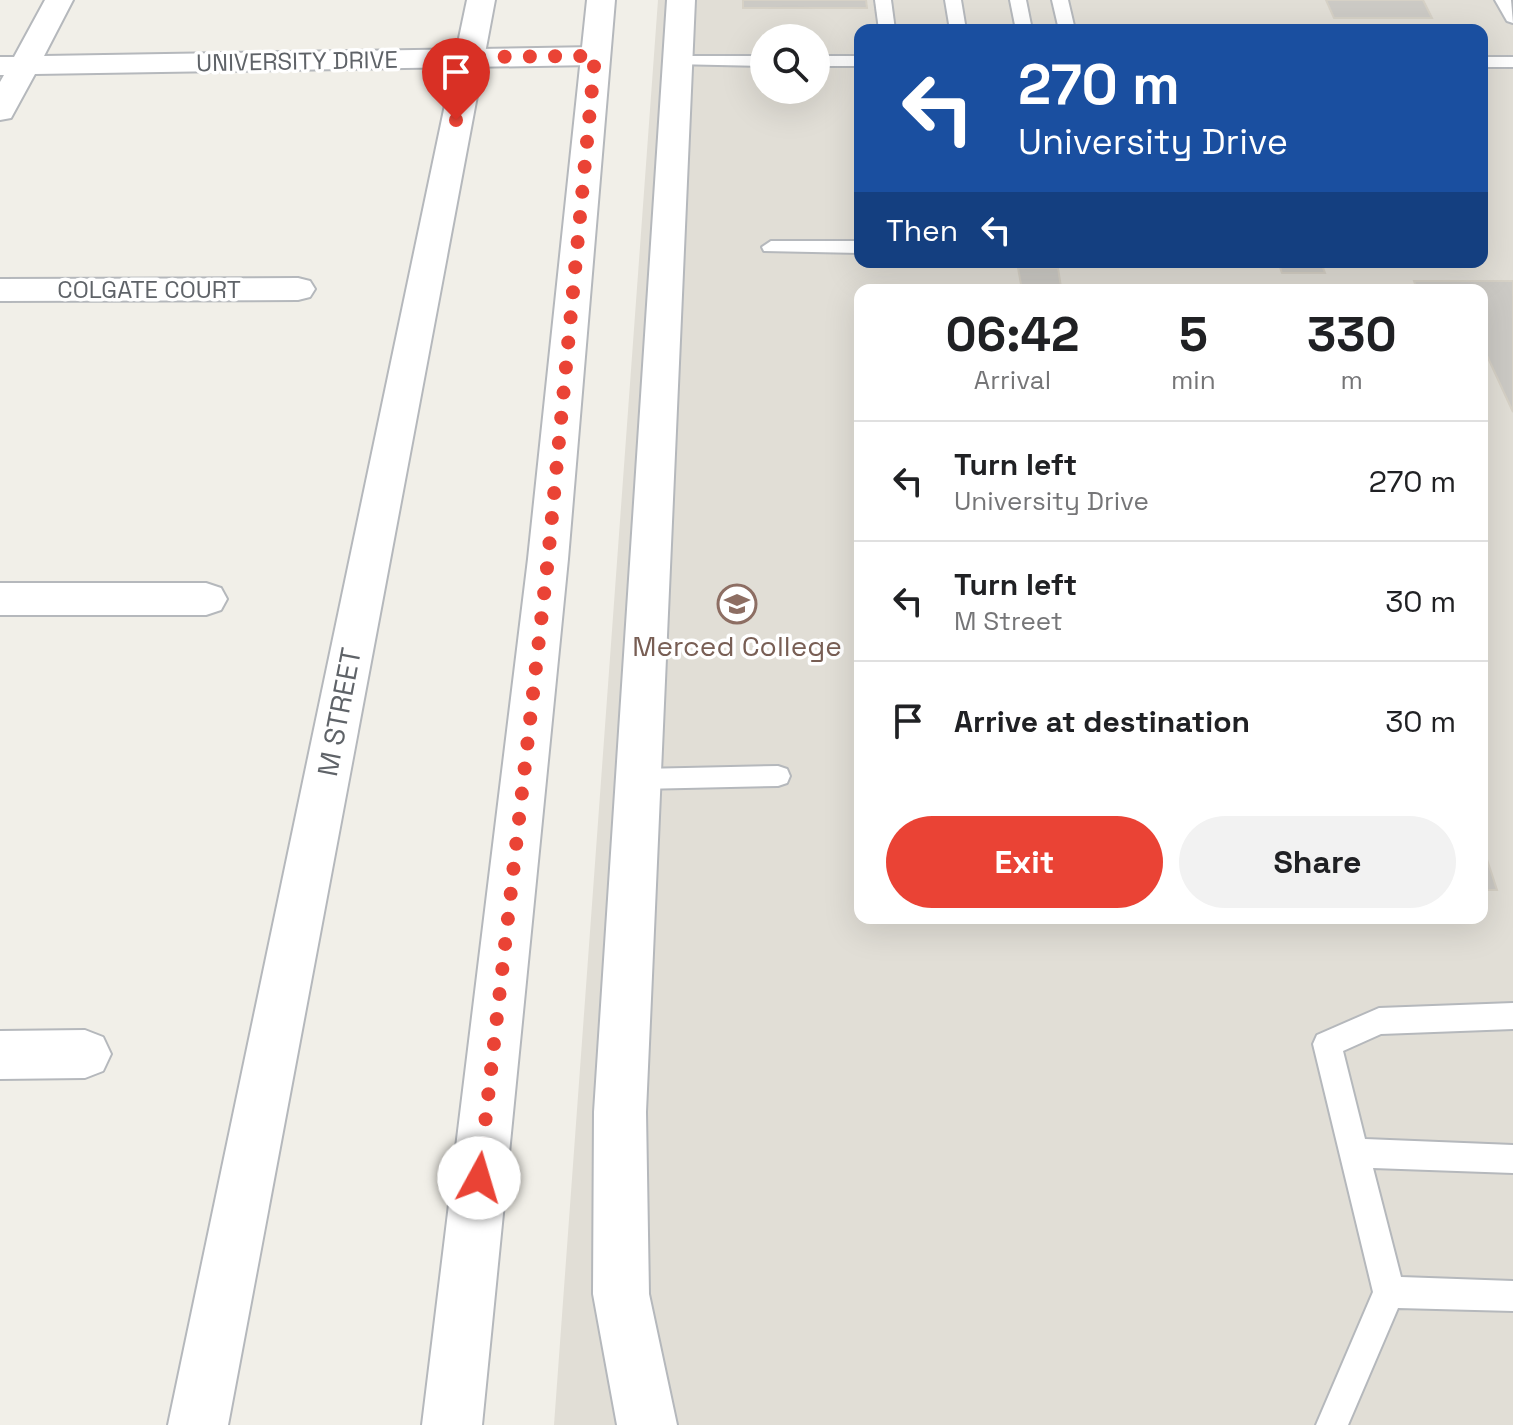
<!DOCTYPE html>
<style>
:root{--surface:#fff;--page:#f2f2f2;--text:#202124;--muted:#757577;--line:#e0e0e0;--accent:#ea4335}
body{margin:0;font-family:"Space Grotesk",sans-serif;background:var(--page);color:var(--text);height:100vh;display:flex;flex-direction:column;font-size:30px;white-space:nowrap}
*{box-sizing:border-box;margin:0}
p{font-size:26px;color:var(--muted)}
.icon{flex:none;width:44px;height:44px;fill:none;stroke:currentColor;stroke-width:2;stroke-linecap:round;stroke-linejoin:round}
.map{position:relative;flex:1;overflow:hidden}
.panel{position:absolute;left:854px;top:284px;width:634px;height:640px;display:flex;flex-direction:column;background:var(--surface);border-radius:16px;box-shadow:0 8px 32px #0002}
.panel>*{flex:none}
.hud{position:absolute;left:854px;top:24px;width:634px;height:244px;border-radius:16px;box-shadow:0 8px 32px #0002;background:#1a4fa0;color:#fff;overflow:hidden}
.fabs{position:absolute;left:750px;top:24px;display:grid;gap:16px}
.fabs a{display:grid;place-items:center;width:80px;height:80px;border-radius:50%;background:var(--surface);box-shadow:0 8px 32px #0002;font-size:40px}
.pin{position:absolute;display:grid;place-items:center;width:68px;height:68px;color:#fff;margin:-82px -34px;border-radius:50% 50% 50% 0;rotate:-45deg;box-shadow:0 0 8px #0007}
.pin .icon{rotate:45deg}
.me{position:absolute;width:88px;margin:-44px;rotate:6deg;stroke-linejoin:round;filter:drop-shadow(0 0 6px #0008)}
.turn{display:flex;align-items:center;gap:28px;height:168px;padding:0 32px;font-size:36px}
.turn .icon{width:104px;height:104px;stroke-width:2.5}
.turn b{display:block;font-size:56px;line-height:68px}
.then{display:flex;align-items:center;height:76px;padding:0 32px;background:#0003;gap:16px;font-size:30px}
.eta{display:flex;justify-content:space-evenly;align-items:center;height:136px;text-align:center}
.eta b{font-size:48px;font-weight:600;line-height:56px}
.button{display:flex;gap:16px;margin-top:auto;padding:16px 32px}
.button a{flex:1;height:92px;border-radius:48px;background:var(--accent);color:#fff;font-size:32px;font-weight:600;line-height:92px;text-align:center}
.button a+a{background:var(--page);color:var(--text)}
ul{padding:0;list-style:none}
li{display:flex;align-items:center;gap:24px;height:120px;padding:0 32px;border-top:2px solid var(--line)}
li div{flex:1}
li b{display:block;font-size:30px}
li em{font-style:normal}
.map>svg:first-child{display:block}
</style>
<div class="map">
<svg width="1513" height="1425" viewBox="0 0 1513 1425">
<rect width="100%" height="100%" fill="#f1efe8"/>
<!-- education -->
<path fill="#e1ded6" fill-rule="evenodd" d="M 658,0 L 1513,0 L 1513,1425 L 554,1425 ZM 860,30 L 1482,30 L 1482,262 L 860,262 ZM 764,38 L 816,38 L 816,90 L 764,90 ZM 860,290 L 1482,290 L 1482,918 L 860,918 Z"/>
<!-- building -->
<g fill="#cccac5" stroke="#d6d1c6" stroke-width="2">
<path d="M 743,0 L 866,0 L 867,8 L 743,8 Z"/>
<path d="M 1326,0 L 1423,0 L 1432,18 L 1334,18 Z"/>
<path d="M 1278,262 L 1321,262 L 1325,273 L 1282,273 Z"/>
<path d="M 1018,268 L 1058,268 L 1061,287 L 1095,287 L 1096,290 L 1022,290 Z"/>
<path d="M 1414,281 L 1513,281 L 1513,412 L 1482,345 L 1482,290 L 1417,290 Z"/>
<path d="M 1482,844 L 1497,890 L 1482,890 Z"/>
<path d="M 1232,918 L 1297,918 L 1298,923 L 1233,923 Z"/>
</g>
<g fill="none" stroke-linecap="round" stroke-linejoin="round">
<!-- service casing -->
<g stroke="#b5b8bc" stroke-width="4">
<g id="service">
<path d="M 875,0 L 891,0 L 895,30 L 879,30 Z"/>
<path d="M 945,0 L 961,0 L 966,30 L 950,30 Z"/>
<path d="M 1010,0 L 1026,0 L 1032,30 L 1016,30 Z"/>
<path d="M 1052,0 L 1068,0 L 1075,30 L 1059,30 Z"/>
<path d="M 1495,0 L 1511,0 L 1513,23 L 1507,21 Z"/>
<path d="M 678,56 L 764,56 L 764,66 L 672,64 L 670,61 Z"/>
<rect x="816" y="56" width="44" height="10"/>
<rect x="1482" y="57" width="31" height="10"/>
<path d="M 771,241 L 860,241 L 860,253 L 764,251 L 762,247 Z"/>
<path d="M 778,766 L 787,769 L 790,776 L 787,783 L 778,786 L 640,789 L 631,786 L 628,779 L 631,772 L 640,769 Z"/>
<path d="M 1513,1003 L 1513,1029 L 1381,1034 L 1343,1051 L 1365,1139 L 1513,1145 L 1513,1173 L 1373,1168 L 1401,1277 L 1513,1281 L 1513,1311 L 1398,1308 L 1348,1425 L 1316,1425 L 1373,1292 L 1313,1044 L 1317,1035 L 1379,1008 Z"/>
</g>
</g>
<!-- minor casing -->
<g stroke="#b5b8bc" stroke-width="4">
<g id="minor">
<path d="M 45,0 L 73,0 L 44,56 L 595,47 L 606,50 L 610,56 L 606,62 L 595,65 L 35,74 L 11,118 L 0,120 L 0,82 L 4,75 L 0,75 L 0,57 L 14,57 Z"/>
<path d="M 667,0 L 695,0 L 646,1112 L 649,1294 L 677,1425 L 617,1425 L 593,1294 L 594,1112 Z"/>
<path d="M 298,278 L 310,281 L 315,289 L 310,297 L 298,300 L 0,301 L 0,279 Z"/>
<path d="M 0,583 L 206,583 L 221,588 L 227,599 L 221,610 L 206,615 L 0,615 Z"/>
<path d="M 85,1030 L 103,1037 L 111,1054 L 103,1071 L 85,1078 L 0,1079 L 0,1031 Z"/>
</g>
</g>
<!-- tertiary casing -->
<g stroke="#b5b8bc" stroke-width="4">
<g id="tertiary">
<path d="M 467,0 L 495,0 L 228,1425 L 168,1425 Z"/>
<path d="M 587,0 L 615,0 L 568,559 L 482,1425 L 422,1425 L 528,559 Z"/>
</g>
</g>
<!-- service -->
<use href="#service" fill="#fff" fill-rule="evenodd"/>
<!-- minor -->
<use href="#minor" fill="#fff" fill-rule="evenodd"/>
<!-- tertiary -->
<use href="#tertiary" fill="#fff" fill-rule="evenodd"/>
</g>
<g fill="none" stroke-linecap="round" stroke-linejoin="round">
<!-- route -->
<path stroke="#ea4335" stroke-width="14" stroke-dasharray="0 25.2" d="M 456,120 L 468,57 L 595,56 L 548,559 L 479,1178"/>
</g>
<!-- icons -->
<defs>
<g id="university-ring" transform="scale(2)"><circle r="9.5" fill="#fff" stroke="#8d6e63" stroke-width="1.5"/><path d="M0-5L7-2L0 1L-7-2ZM-4 1L0 2.5L4 1V4Q0 6-4 4Z" fill="#8d6e63"/></g>
</defs>
<g fill-rule="evenodd">
<use href="#university-ring" x="737" y="604"/>
</g>
<g text-anchor="middle" dominant-baseline="central" stroke-width="7" stroke-linejoin="round" paint-order="stroke">
<!-- far-street labels -->
<g font-size="24" fill="#5f6368" stroke="#fff">
<text transform="translate(297 61) rotate(-1)">UNIVERSITY DRIVE</text>
<text x="149" y="289">COLGATE COURT</text>
</g>
<!-- education labels -->
<g font-size="28" fill="#785e54" stroke="#fff">
<text x="737" y="646">Merced College</text>
</g>
<!-- street labels -->
<g font-size="28" fill="#5f6368" stroke="#fff">
<text transform="translate(339 712) rotate(-79)">M STREET</text>
</g>
</g>
</svg>
<div class="fabs">
<a><svg class="icon" aria-label="search" viewBox="0 0 24 24"><circle cx="10" cy="10" r="6"/><path d="M15 15l6 6"/></svg></a>
</div>
<div class="pin" style="left:456px;top:120px;background:#d93025"><svg class="icon" aria-label="arrive" viewBox="0 0 24 24"><path d="M6 21V4h12l-3 4 3 4H6"/></svg></div>
<svg class="me" style="left:479px;top:1178px" viewBox="-20 -20 40 40"><circle r="19" fill="#fff"/><path d="M0-13L10 11 0 6-10 11z" fill="#ea4335"/></svg>
<div class="hud">
<div class="turn"><svg class="icon" aria-label="left" viewBox="0 0 24 24"><path d="M17 20v-9H6M10 6l-5 5 5 5"/></svg><div><b>270 m</b>University Drive</div></div>
<div class="then">Then<svg class="icon" aria-label="left" viewBox="0 0 24 24"><path d="M17 20v-9H6M10 6l-5 5 5 5"/></svg></div>
</div>
<section class="panel">
<div class="eta">
<div><b>06:42</b><p>Arrival</p></div>
<div><b>5</b><p>min</p></div>
<div><b>330</b><p>m</p></div>
</div>
<ul>
<li><svg class="icon" aria-label="left" viewBox="0 0 24 24"><path d="M17 20v-9H6M10 6l-5 5 5 5"/></svg><div><b>Turn left</b><p>University Drive</p></div><em>270 m</em></li>
<li><svg class="icon" aria-label="left" viewBox="0 0 24 24"><path d="M17 20v-9H6M10 6l-5 5 5 5"/></svg><div><b>Turn left</b><p>M Street</p></div><em>30 m</em></li>
<li><svg class="icon" aria-label="arrive" viewBox="0 0 24 24"><path d="M6 21V4h12l-3 4 3 4H6"/></svg><div><b>Arrive at destination</b></div><em>30 m</em></li>
</ul>
<div class="button"><a>Exit</a><a>Share</a></div>
</section>
</div>
